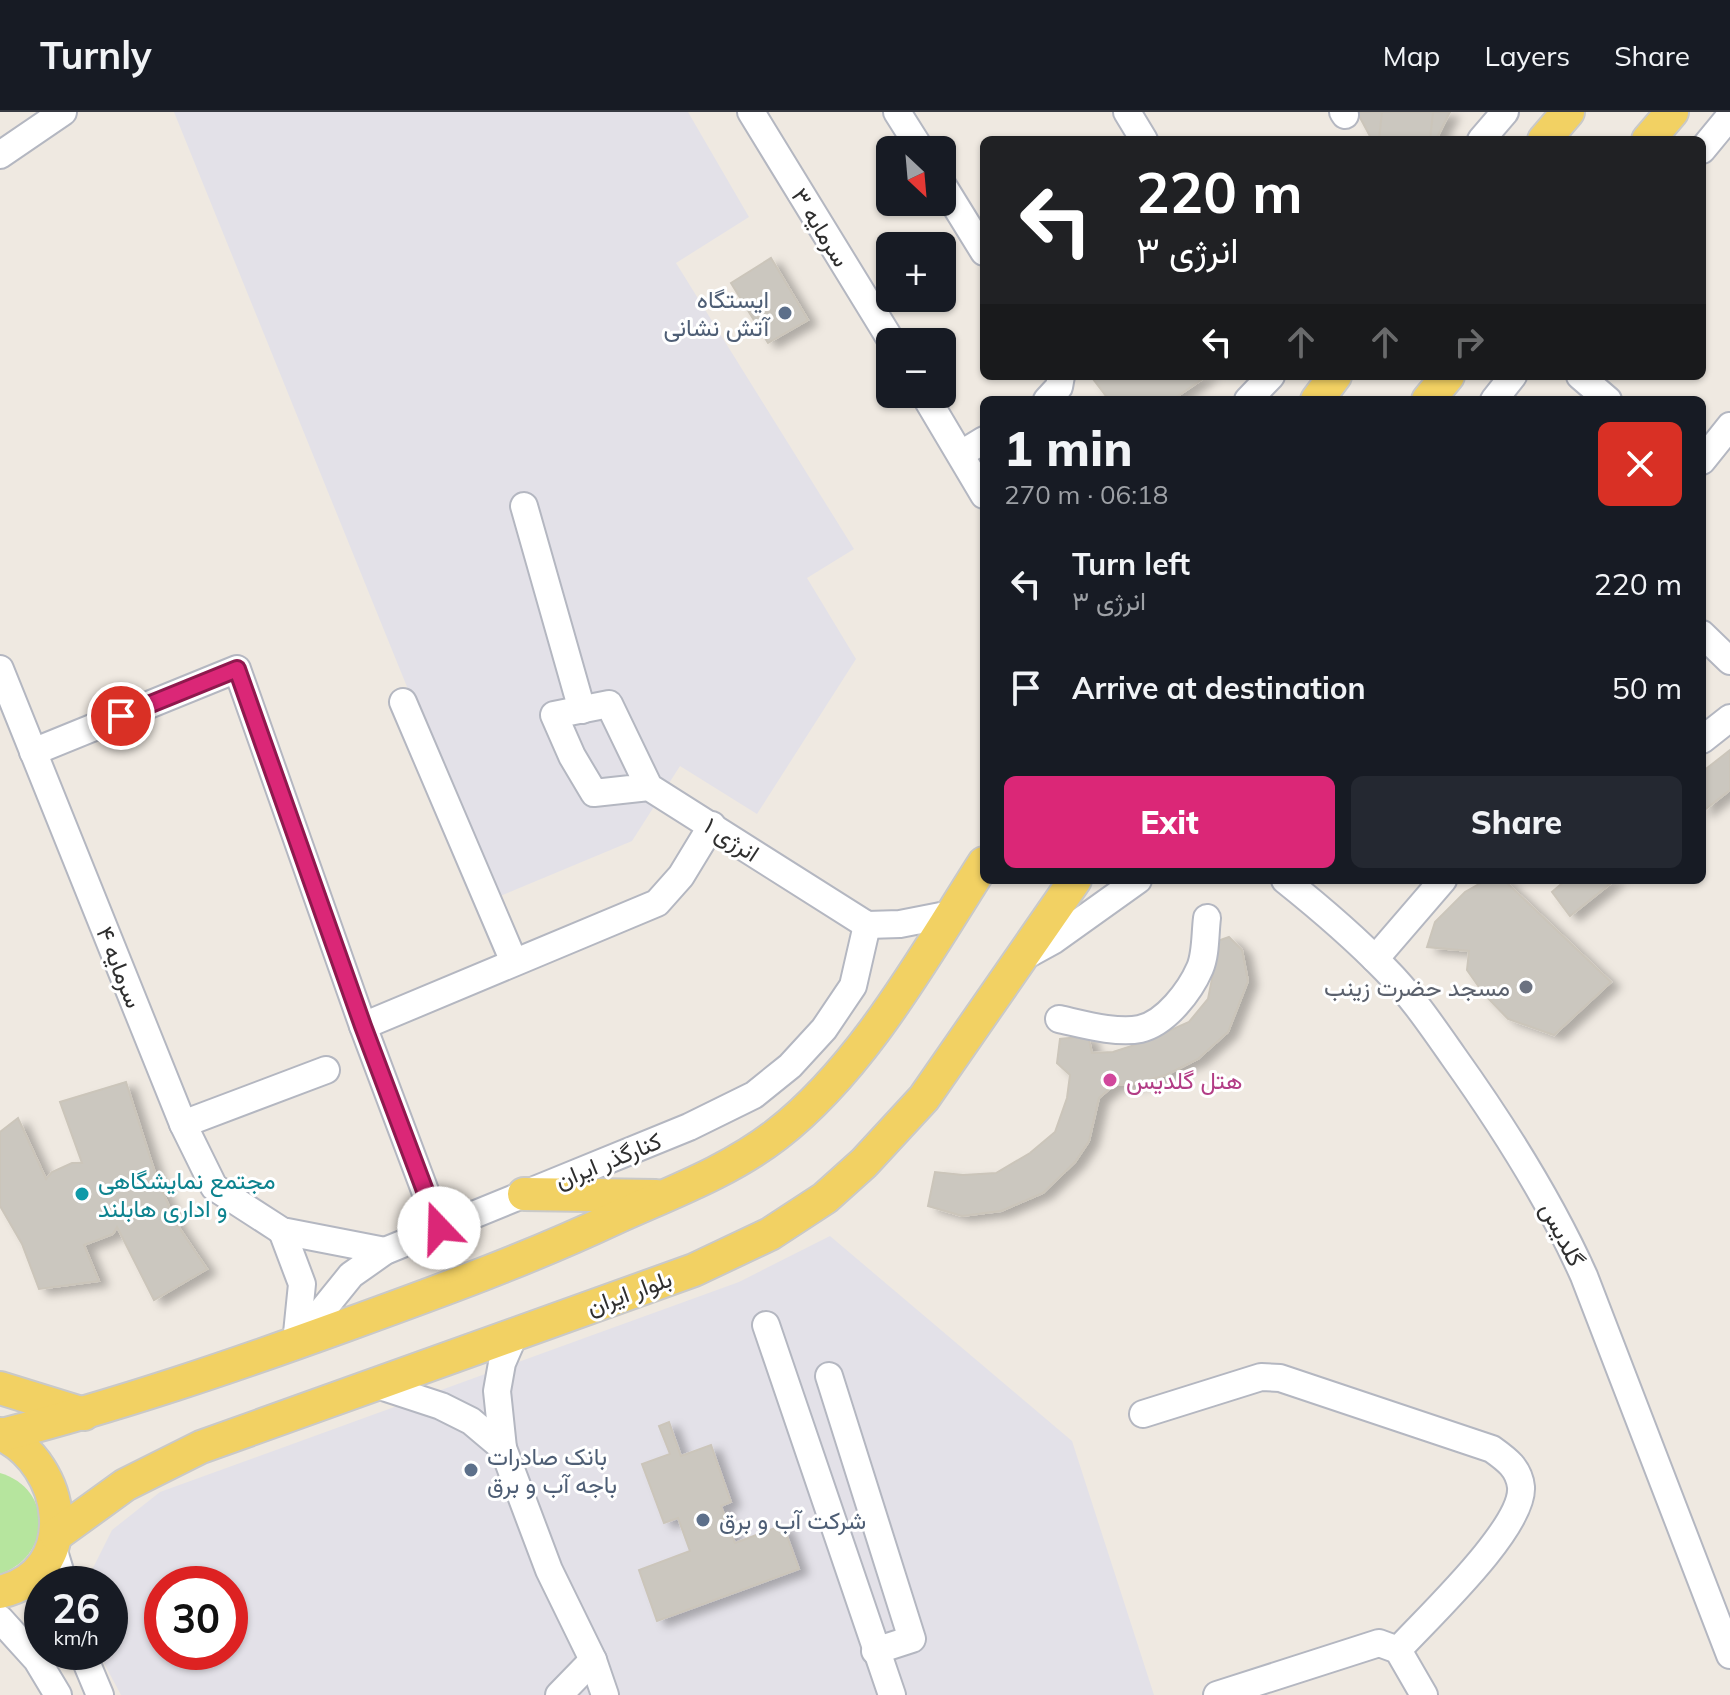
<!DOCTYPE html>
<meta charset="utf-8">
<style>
:root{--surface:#171b24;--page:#242831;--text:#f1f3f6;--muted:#9ea1a6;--line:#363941;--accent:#db2777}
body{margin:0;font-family:Mulish,Vazirmatn,sans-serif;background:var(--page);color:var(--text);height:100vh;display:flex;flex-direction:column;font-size:30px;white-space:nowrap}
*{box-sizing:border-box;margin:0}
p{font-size:26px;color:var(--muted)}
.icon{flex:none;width:44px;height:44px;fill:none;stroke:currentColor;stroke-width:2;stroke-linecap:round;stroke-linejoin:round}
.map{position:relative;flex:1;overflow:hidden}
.sheet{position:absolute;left:980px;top:284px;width:726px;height:488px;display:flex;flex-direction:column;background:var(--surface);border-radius:12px;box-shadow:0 2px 6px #0004}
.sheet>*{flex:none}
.top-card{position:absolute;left:980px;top:24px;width:726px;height:244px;border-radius:12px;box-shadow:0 2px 6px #0004;background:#202124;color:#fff;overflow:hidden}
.needle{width:52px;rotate:154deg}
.controls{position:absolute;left:876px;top:24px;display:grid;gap:16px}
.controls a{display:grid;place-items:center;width:80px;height:80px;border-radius:12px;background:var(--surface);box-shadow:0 2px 6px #0004;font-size:40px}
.speed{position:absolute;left:24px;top:1454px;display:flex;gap:16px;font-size:40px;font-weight:700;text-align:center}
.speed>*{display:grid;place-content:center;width:104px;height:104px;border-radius:50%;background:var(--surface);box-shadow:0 2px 6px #0004;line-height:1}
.speed small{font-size:20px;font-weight:400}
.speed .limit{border:12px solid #d22;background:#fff;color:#111}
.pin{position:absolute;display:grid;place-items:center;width:68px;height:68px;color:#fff;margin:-34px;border:4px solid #fff;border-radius:50%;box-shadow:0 2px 8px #0007}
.me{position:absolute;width:88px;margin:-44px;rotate:339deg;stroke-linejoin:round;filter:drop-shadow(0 0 6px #0008)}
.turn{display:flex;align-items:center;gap:28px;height:168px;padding:0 24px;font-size:36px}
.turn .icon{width:104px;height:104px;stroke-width:2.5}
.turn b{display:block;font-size:56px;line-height:68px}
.lanes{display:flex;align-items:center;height:76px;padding:0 24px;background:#0003;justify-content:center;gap:40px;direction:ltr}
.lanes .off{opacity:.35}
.round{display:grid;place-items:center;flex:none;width:84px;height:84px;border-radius:12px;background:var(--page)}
.head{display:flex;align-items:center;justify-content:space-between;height:136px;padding:0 24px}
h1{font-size:48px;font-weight:800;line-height:60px}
.primary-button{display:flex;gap:16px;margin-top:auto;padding:16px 24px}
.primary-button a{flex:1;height:92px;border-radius:12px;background:var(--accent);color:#fff;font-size:32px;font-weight:800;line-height:92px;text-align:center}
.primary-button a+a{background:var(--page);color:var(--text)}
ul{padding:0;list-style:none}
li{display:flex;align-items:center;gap:24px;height:104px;padding:0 24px}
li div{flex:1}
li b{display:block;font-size:30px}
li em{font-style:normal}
header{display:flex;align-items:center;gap:48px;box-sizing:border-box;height:112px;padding:0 40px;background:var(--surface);border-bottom:2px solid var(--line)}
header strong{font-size:38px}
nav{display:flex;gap:44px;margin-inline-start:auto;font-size:28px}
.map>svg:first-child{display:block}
</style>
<header>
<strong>Turnly</strong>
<nav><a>Map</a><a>Layers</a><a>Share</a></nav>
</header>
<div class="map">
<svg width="1730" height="1583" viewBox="0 0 1730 1583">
<defs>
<filter id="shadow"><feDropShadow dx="9" dy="5" stdDeviation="4" flood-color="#0004"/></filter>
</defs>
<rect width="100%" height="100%" fill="#efe9e1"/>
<!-- industrial -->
<g fill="#e3e1e8" fill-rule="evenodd">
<path d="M 174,0 L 688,0 L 749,105 L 676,151 L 854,437 L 807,466 L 856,547 L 757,702 L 680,654 L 632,729 L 493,787 Z"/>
<path d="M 830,1124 L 1072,1329 L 1154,1583 L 121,1583 L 98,1540 L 110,1540 L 110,1472 L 88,1472 L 88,1466 L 112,1418 L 160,1380 L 739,1170 ZM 162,1472 L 230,1472 L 230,1540 L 162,1540 Z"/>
</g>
<!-- green -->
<path fill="#b6e59e" d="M 0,1361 C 54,1377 51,1445 0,1462 Z"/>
<!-- building -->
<g fill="#cbc7bf" stroke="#cbc5ba" stroke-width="2" filter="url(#shadow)">
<path d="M 1357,0 L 1450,0 L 1436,28 L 1372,28 Z"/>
<path d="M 1382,0 L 1433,0 L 1430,28 L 1379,28 Z"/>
<path d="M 771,146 L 808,208 L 768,231 L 731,171 Z"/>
<path d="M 1097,264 L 1207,264 L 1172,288 L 1109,288 L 1093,267 Z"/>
<path d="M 1730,638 L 1730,678 L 1702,700 L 1702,660 Z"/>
<path d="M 1486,768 L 1504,768 L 1611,870 L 1554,923 L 1508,907 L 1484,882 L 1467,858 L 1469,839 L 1427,835 L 1435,810 L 1465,780 Z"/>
<path d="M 1566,768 L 1615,768 L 1570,804 L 1552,780 Z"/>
<path d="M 1229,825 L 1242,838 L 1248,869 L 1228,920 L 1198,947 L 1166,963 L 1134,972 L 1114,973 L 1099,986 L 1089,1029 L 1075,1050 L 1043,1081 L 1001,1099 L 962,1104 L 928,1094 L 935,1060 L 963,1063 L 996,1061 L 1030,1041 L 1055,1020 L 1067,986 L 1070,963 L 1057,951 L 1060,927 L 1088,924 L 1092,941 L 1113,940 L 1144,930 L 1189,910 L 1208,887 L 1214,857 L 1206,833 Z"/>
<path d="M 126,970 L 158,1070 L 178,1114 L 207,1157 L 154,1188 L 117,1115 L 113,1122 L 84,1133 L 99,1169 L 39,1177 L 22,1132 L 0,1094 L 0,1020 L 18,1006 L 46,1067 L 52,1060 L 72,1051 L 82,1051 L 60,990 Z"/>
<path d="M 669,1310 L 681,1344 L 711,1333 L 731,1390 L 721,1394 L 735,1431 L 783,1413 L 799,1457 L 657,1509 L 639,1458 L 690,1439 L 678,1406 L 664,1411 L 642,1352 L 670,1342 L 659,1314 Z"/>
</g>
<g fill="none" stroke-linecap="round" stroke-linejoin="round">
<!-- minor casing -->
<g stroke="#b4b7c1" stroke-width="30">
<g id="minor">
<path d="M 751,0 L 892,230"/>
<path d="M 897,0 L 921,38"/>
<path d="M 1127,0 L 1144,28"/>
<path d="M 1343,0 L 1345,3"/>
<path d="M 1481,28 L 1505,0"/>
<path d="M 1702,38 L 1730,4"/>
<path d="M 0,43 L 63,0"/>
<path d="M 942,72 L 984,140"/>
<path d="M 1580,264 L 1608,288"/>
<path d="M 924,282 L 984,383"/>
<path d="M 1047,288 L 1059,275 L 1061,264"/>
<path d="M 1248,288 L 1271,264"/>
<path d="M 1494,288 L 1513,264"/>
<path d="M 961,342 L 984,328"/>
<path d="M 1702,349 L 1730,314"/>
<path d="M 524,394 L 582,598"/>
<path d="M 1702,522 L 1730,549"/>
<path d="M 0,557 L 183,1012 L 214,1075 L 282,1119 L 385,1139"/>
<path d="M 403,590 L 514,850"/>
<path d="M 1702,628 L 1730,606"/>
<path d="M 33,640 L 237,557 L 363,914 L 439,1116"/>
<path d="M 649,675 L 594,681 L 572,644 L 554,603 L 609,592 L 649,675 L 867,813 L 900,812 L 951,802"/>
<path d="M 1285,768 C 1320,796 1354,825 1385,857 C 1411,883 1432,914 1453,944 C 1503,1014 1549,1086 1584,1164 L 1730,1543"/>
<path d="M 1023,845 L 1054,828 L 1138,768"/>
<path d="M 1375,847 L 1443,768"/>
<path d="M 1059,907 C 1082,912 1117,922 1140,917 C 1166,911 1190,879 1200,856 C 1206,842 1205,822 1207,806"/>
<path d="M 363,914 L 657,791 L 681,764 L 712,713"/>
<path d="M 183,1012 L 326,958"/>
<path d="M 282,1119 L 302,1172 L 296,1231"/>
<path d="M 766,1213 L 892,1583"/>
<path d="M 515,1221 L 502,1251 L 497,1279 L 503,1336 L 549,1458 L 593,1548 L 605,1583"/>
<path d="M 296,1231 L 351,1163 L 385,1139 L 689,1015 L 754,983 L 790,954 L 824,917 L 853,874 L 867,813"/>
<path d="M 829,1264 L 912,1527 L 875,1539"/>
<path d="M 374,1272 L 441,1294 L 471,1309 L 503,1336"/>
<path d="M 1143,1302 L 1261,1265 L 1280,1266 L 1492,1337 C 1506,1347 1519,1356 1521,1375 C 1524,1416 1426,1507 1398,1538"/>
<path d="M 53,1436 L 64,1472"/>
<path d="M 0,1507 L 37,1548 L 58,1583"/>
<path d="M 82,1540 L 100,1583"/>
<path d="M 559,1583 L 593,1548"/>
<path d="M 1217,1583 L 1379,1531 L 1398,1538 L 1424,1583"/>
</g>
</g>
<!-- major casing -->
<g stroke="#c9c9c9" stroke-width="36">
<g id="major">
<path d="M 1544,28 L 1568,0"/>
<path d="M 1648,28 L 1672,0"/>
<path d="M 1317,288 L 1335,264"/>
<path d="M 1428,288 L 1448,264"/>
<path d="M 524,1082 L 656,1084"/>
<path d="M 0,1276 L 84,1302"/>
<path d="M 0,1322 C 66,1351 83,1461 0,1480"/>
<path d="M 2,1323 C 119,1293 233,1254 346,1213 C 437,1180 528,1147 615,1106 C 670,1081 728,1060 776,1023 C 863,956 925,843 984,751"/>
<path d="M 56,1423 L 125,1373 L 201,1335 L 694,1158 L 770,1122 L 825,1086 L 864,1051 L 924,986 L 1075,768"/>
</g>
</g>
<!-- minor -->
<use href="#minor" stroke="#fff" stroke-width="26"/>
<!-- major -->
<use href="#major" stroke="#f2d163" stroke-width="32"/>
</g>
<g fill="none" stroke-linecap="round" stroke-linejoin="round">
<!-- route casing -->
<g stroke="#8e194d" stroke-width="20">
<path id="route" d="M 121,604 L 237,557 L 363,914 L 439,1116"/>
</g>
<!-- route -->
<use href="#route" stroke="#db2777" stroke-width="14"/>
</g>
<!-- markers -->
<g fill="#5c6f8a" stroke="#fff" stroke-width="3">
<circle cx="785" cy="201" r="8"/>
<circle cx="471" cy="1358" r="8"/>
<circle cx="703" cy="1408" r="8"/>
</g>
<circle fill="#6b7280" stroke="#fff" stroke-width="3" cx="1526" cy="875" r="8"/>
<circle fill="#d1479c" stroke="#fff" stroke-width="3" cx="1110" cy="968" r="8"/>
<circle fill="#0f9aa8" stroke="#fff" stroke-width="3" cx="82" cy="1082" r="8"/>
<g text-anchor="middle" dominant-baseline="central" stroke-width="6" stroke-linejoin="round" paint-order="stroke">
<!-- street labels -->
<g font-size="24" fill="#2e2e2e" stroke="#fff">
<text transform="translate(821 115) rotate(58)">سرمایه ۳</text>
<text transform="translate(732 727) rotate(33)">انرژی ۱</text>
<text transform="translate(120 855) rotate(68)">سرمایه ۴</text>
<text transform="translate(608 1048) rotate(-22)">کنارگذر ایران</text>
<text transform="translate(1563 1122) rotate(63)">گلدیس</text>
<text transform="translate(629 1180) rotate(-20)">بلوار ایران</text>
</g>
<!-- service labels -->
<g font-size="24" fill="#4e5e75" stroke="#fff" text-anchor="start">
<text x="769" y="187" text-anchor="end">ایستگاه<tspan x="769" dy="28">آتش نشانی</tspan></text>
<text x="487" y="1344">بانک صادرات<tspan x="487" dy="28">باجه آب و برق</tspan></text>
<text x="719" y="1408">شرکت آب و برق</text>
</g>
<!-- worship labels -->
<g font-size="24" fill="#5b616d" stroke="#fff" text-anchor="end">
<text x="1510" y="875">مسجد حضرت زینب</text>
</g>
<!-- hotel labels -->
<g font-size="24" fill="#b23c85" stroke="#fff" text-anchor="start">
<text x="1126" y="968">هتل گلدیس</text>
</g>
<!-- culture labels -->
<g font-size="24" fill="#0d838f" stroke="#fff" text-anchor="start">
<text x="98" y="1068">مجتمع نمایشگاهی<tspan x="98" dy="28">و اداری هابلند</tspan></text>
</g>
</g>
</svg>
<div class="controls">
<a><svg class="needle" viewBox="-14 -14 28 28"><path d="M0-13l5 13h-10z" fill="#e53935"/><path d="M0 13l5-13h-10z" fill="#9ea1a6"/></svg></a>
<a>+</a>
<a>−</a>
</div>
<div class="speed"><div>26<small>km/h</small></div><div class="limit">30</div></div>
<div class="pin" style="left:121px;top:604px;background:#d93025"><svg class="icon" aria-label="arrive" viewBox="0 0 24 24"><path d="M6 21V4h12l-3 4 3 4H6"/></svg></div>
<svg class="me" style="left:439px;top:1116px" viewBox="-20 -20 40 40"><circle r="19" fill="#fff"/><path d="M0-13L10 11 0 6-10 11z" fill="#db2777"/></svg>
<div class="top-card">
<div class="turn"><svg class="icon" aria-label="left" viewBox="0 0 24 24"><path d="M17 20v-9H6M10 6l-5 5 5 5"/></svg><div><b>220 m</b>انرژی ۳</div></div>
<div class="lanes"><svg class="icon" aria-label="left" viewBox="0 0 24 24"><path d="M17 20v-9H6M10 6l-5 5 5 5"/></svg><svg class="icon off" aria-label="ahead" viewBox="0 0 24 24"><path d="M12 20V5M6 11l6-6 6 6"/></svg><svg class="icon off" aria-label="ahead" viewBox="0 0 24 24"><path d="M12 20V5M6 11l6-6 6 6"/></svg><svg class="icon off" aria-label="right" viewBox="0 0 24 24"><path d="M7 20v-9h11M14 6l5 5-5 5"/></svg></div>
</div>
<section class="sheet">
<div class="head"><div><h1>1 min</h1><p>270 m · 06:18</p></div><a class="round" style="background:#d93025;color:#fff"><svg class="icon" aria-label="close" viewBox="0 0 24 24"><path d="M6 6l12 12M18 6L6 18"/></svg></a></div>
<ul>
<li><svg class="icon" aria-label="left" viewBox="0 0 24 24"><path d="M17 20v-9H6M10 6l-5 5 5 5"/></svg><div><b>Turn left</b><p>انرژی ۳</p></div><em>220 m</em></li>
<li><svg class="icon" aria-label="arrive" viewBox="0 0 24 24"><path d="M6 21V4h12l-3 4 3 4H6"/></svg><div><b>Arrive at destination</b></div><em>50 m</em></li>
</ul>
<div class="primary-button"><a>Exit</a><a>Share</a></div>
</section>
</div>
